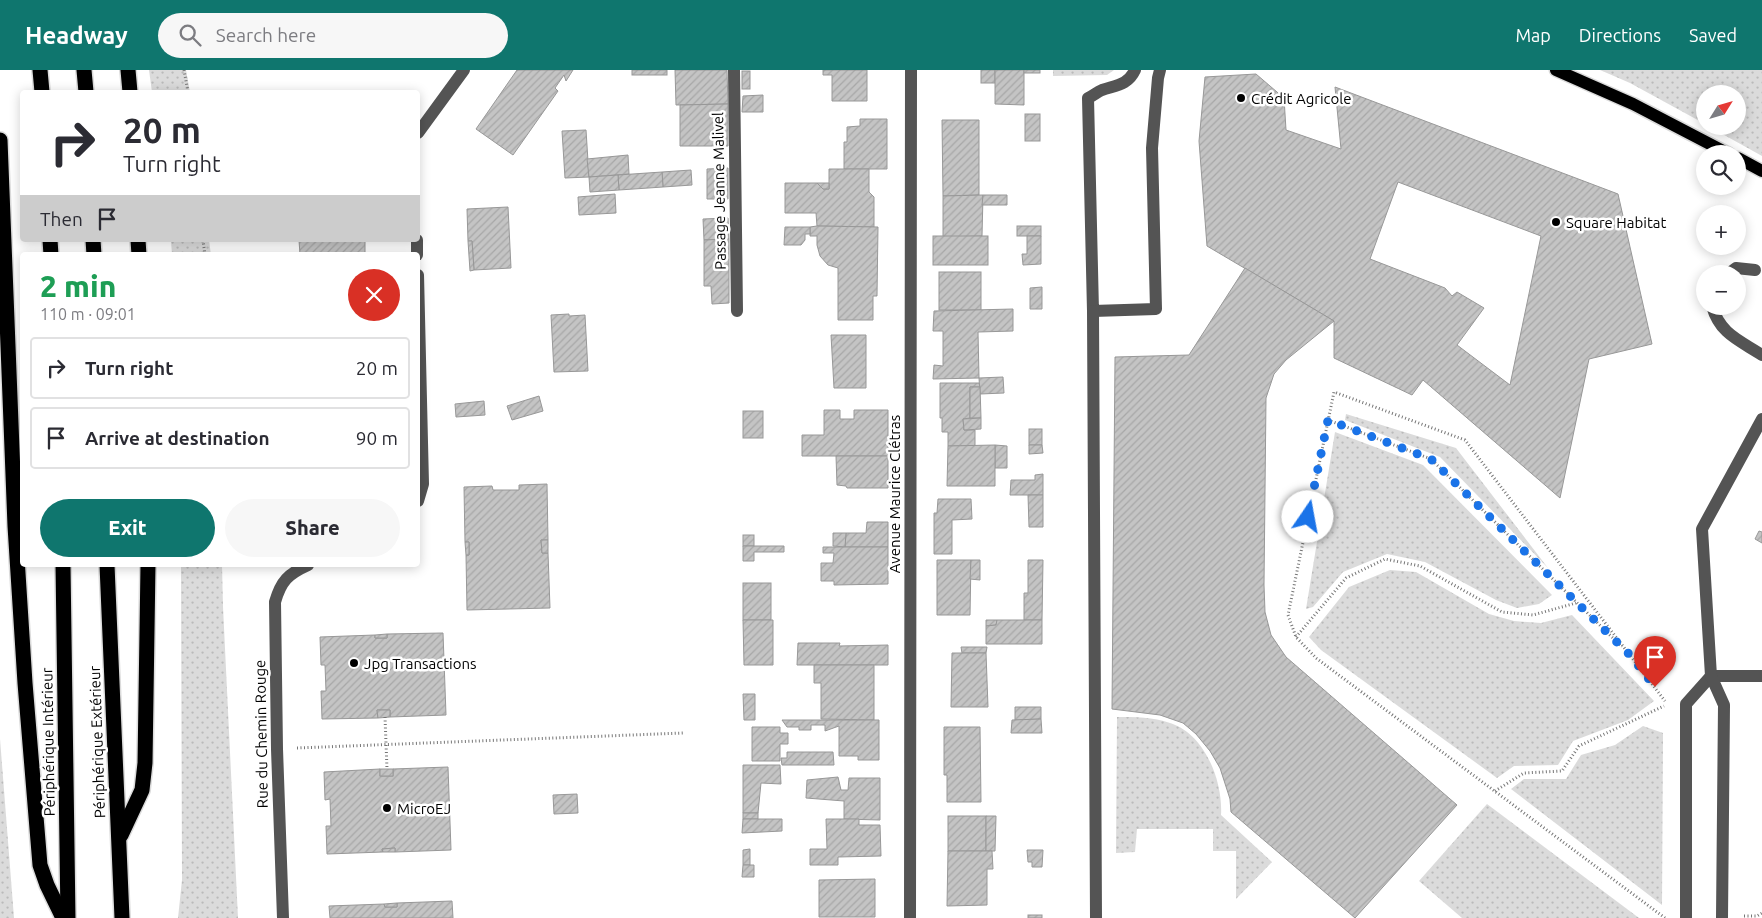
<!DOCTYPE html>
<meta charset="utf-8">
<style>
:root{--surface:#fff;--page:#f7f7f7;--text:#2b2b33;--muted:#7c7c81;--line:#e1e1e2;--accent:#0f766e}
body{margin:0;font-family:Ubuntu,sans-serif;background:var(--page);color:var(--text);height:100vh;display:flex;flex-direction:column;font-size:19px;white-space:nowrap}
*{box-sizing:border-box;margin:0}
p{font-size:16px;color:var(--muted)}
.icon{flex:none;width:28px;height:28px;fill:none;stroke:currentColor;stroke-width:2;stroke-linecap:round;stroke-linejoin:round}
.map{position:relative;flex:1;overflow:hidden}
.drawer{position:absolute;left:20px;top:182px;width:400px;height:315px;display:flex;flex-direction:column;background:var(--surface);border-radius:5px;box-shadow:0 2px 12px #0003}
.drawer>*{flex:none}
.banner{position:absolute;left:20px;top:20px;width:400px;height:152px;border-radius:5px;box-shadow:0 2px 12px #0003;background:#fff;color:var(--text);overflow:hidden}
.needle{width:32px;rotate:53deg}
.tools{position:absolute;left:1696px;top:15px;display:grid;gap:10px}
.tools a{display:grid;place-items:center;width:50px;height:50px;border-radius:50%;background:var(--surface);box-shadow:0 2px 12px #0003;font-size:25px}
.pin{position:absolute;display:grid;place-items:center;width:42px;height:42px;color:#fff;margin:-51px -21px;border-radius:50% 50% 50% 0;rotate:-45deg;box-shadow:0 0 5px #0007}
.pin .icon{rotate:45deg}
.me{position:absolute;width:55px;margin:-28px;rotate:12deg;stroke-linejoin:round;filter:drop-shadow(0 0 4px #0008)}
.turn{display:flex;align-items:center;gap:18px;height:105px;padding:0 20px;font-size:22px}
.turn .icon{width:65px;height:65px;stroke-width:2.5}
.turn b{display:block;font-size:35px;line-height:42px}
.then{display:flex;align-items:center;height:48px;padding:0 20px;background:#0003;gap:10px;font-size:19px}
.round{display:grid;place-items:center;flex:none;width:52px;height:52px;border-radius:26px;background:var(--page)}
.headline{display:flex;align-items:center;justify-content:space-between;height:85px;padding:0 20px}
h1{font-size:30px;font-weight:800;line-height:38px;color:#1e9e55}
.action{display:flex;gap:10px;margin-top:auto;padding:10px 20px}
.action a{flex:1;height:58px;border-radius:30px;background:var(--accent);color:#fff;font-size:20px;font-weight:800;line-height:58px;text-align:center}
.action a+a{background:var(--page);color:var(--text)}
ul{padding:0;list-style:none}
li{display:flex;align-items:center;gap:15px;height:62px;margin:0 10px 8px;padding:0 10px;border:2px solid var(--line);border-radius:5px}
li div{flex:1}
li b{display:block;font-size:19px}
li em{font-style:normal}
header{display:flex;align-items:center;gap:30px;box-sizing:border-box;height:70px;padding:0 25px;background:var(--accent);color:#fff}
header strong{font-size:24px}
nav{display:flex;gap:28px;margin-inline-start:auto;font-size:18px}
.search{width:350px;height:45px;background:var(--page);display:flex;align-items:center;gap:12px;box-sizing:border-box;padding:0 18px;border-radius:28px;color:var(--muted);font-size:19px}
.map>svg:first-child{display:block}
</style>
<header>
<strong>Headway</strong>
<div class="search"><svg class="icon" aria-label="search" viewBox="0 0 24 24"><circle cx="10" cy="10" r="6"/><path d="M15 15l6 6"/></svg>Search here</div>
<nav><a>Map</a><a>Directions</a><a>Saved</a></nav>
</header>
<div class="map">
<svg width="1762" height="848" viewBox="0 0 1762 848">
<defs>
<pattern id="grass-dots" width="8" height="8" patternUnits="userSpaceOnUse" patternTransform="scale(1.25)"><rect width="8" height="8" fill="#dbdbdb"/><path d="M2 2h.1M6 6h.1" fill="none" stroke="#bababa" stroke-width="1.8" stroke-linecap="round"/></pattern>
<pattern id="building-hatch" width="6" height="6" patternUnits="userSpaceOnUse" patternTransform="scale(1.25)"><rect width="6" height="6" fill="#c4c4c4"/><path d="M-1 1l2-2M0 6l6-6M5 7l2-2" fill="none" stroke="#a7a7a7"/></pattern>
</defs>
<rect width="100%" height="100%" fill="#fff"/>
<!-- grass -->
<g fill="url(#grass-dots)">
<path d="M 149,0 L 186,0 L 190,22 L 152,22 Z"/>
<path d="M 1053,0 L 1114,0 L 1107,5 L 1053,6 Z"/>
<path d="M 1600,0 L 1762,0 L 1762,86 L 1708,56 L 1738,56 L 1738,24 L 1705,24 L 1705,54 L 1630,13 Z"/>
<path d="M 171,170 L 209,170 L 211,185 L 172,185 Z"/>
<path d="M 1346,344 L 1456,378 L 1548,498 L 1440,387 L 1345,350 Z"/>
<path d="M 1335,362 L 1423,395 L 1552,525 L 1539,534 L 1517,538 L 1496,530 L 1425,492 L 1387,484 L 1343,502 L 1313,537 L 1306,539 Z"/>
<path d="M 181,495 L 222,495 L 223,537 L 238,848 L 178,848 L 182,810 Z"/>
<path d="M 1390,500 L 1416,502 L 1489,544 L 1514,551 L 1541,553 L 1572,545 L 1654,631 L 1628,650 L 1573,671 L 1558,695 L 1514,696 L 1497,708 L 1321,580 L 1309,567 L 1349,517 Z"/>
<path d="M 1117,647 C 1135,647 1153,647 1170,653 C 1205,664 1223,711 1221,745 L 1272,792 L 1236,829 L 1236,781 L 1213,781 L 1213,759 L 1137,759 L 1135,782 L 1116,783 Z"/>
<path d="M 1643,656 L 1663,663 L 1662,835 L 1511,719 L 1524,709 L 1566,709 L 1581,685 L 1615,675 Z"/>
<path d="M 0,669 L 14,848 L 0,848 Z"/>
<path d="M 1487,734 L 1639,848 L 1462,848 L 1419,811 Z"/>
</g>
<!-- building -->
<g fill="url(#building-hatch)" stroke="#989898" fill-rule="evenodd">
<path d="M 517,0 L 573,0 L 566,11 L 564,5 L 555,18 L 558,21 L 513,85 L 476,59 Z"/>
<rect x="632" y="0" width="35" height="5"/>
<path d="M 675,0 L 727,0 L 728,34 L 676,35 Z"/>
<path d="M 823,0 L 867,0 L 867,31 L 832,31 L 832,5 L 823,5 Z"/>
<rect x="981" y="0" width="14" height="13"/>
<path d="M 995,0 L 1024,0 L 1024,35 L 995,34 Z"/>
<rect x="1024" y="0" width="16" height="3"/>
<rect x="742" y="1" width="8" height="18"/>
<path d="M 1256,4 L 1284,28 L 1286,60 L 1341,79 L 1335,17 L 1618,124 L 1652,274 L 1589,289 L 1560,428 L 1423,310 L 1412,325 L 1334,288 L 1334,251 L 1207,176 L 1199,71 L 1205,7 ZM 1398,112 L 1541,166 L 1510,315 L 1457,275 L 1484,238 L 1457,222 L 1452,226 L 1445,218 L 1370,189 Z"/>
<path d="M 763,25 L 763,42 L 742,42 L 743,26 Z"/>
<path d="M 728,34 L 728,76 L 680,76 L 680,35 Z"/>
<rect x="1025" y="44" width="15" height="27"/>
<path d="M 860,49 L 887,49 L 887,99 L 844,99 L 844,72 L 847,72 L 847,57 L 860,56 Z"/>
<path d="M 942,50 L 979,50 L 979,125 L 943,126 Z"/>
<path d="M 586,60 L 589,107 L 565,108 L 562,61 Z"/>
<path d="M 628,85 L 629,104 L 589,107 L 587,89 Z"/>
<path d="M 728,98 L 728,129 L 707,129 L 707,99 Z"/>
<path d="M 829,99 L 869,99 L 869,122 L 874,127 L 874,157 L 817,156 L 816,143 L 785,143 L 785,113 L 817,113 L 823,119 L 829,119 Z"/>
<path d="M 691,100 L 692,115 L 663,117 L 662,102 Z"/>
<path d="M 662,102 L 663,117 L 619,120 L 618,105 Z"/>
<path d="M 618,105 L 619,120 L 590,122 L 589,107 Z"/>
<path d="M 817,113 L 829,113 L 829,119 L 823,119 Z"/>
<path d="M 615,124 L 616,143 L 579,145 L 578,127 Z"/>
<path d="M 983,125 L 982,166 L 943,167 L 943,126 Z"/>
<path d="M 983,125 L 1007,125 L 1007,135 L 982,135 Z"/>
<path d="M 508,137 L 511,198 L 474,200 L 472,171 L 468,171 L 467,139 Z"/>
<path d="M 728,148 L 729,169 L 704,170 L 703,149 Z"/>
<path d="M 817,156 L 878,157 L 877,226 L 873,226 L 873,250 L 838,250 L 838,198 L 828,195 L 820,186 L 817,175 L 817,166 L 810,166 L 810,157 Z"/>
<rect x="1017" y="156" width="24" height="10"/>
<path d="M 785,157 L 810,157 L 810,164 L 805,164 L 805,170 L 801,175 L 784,175 Z"/>
<rect x="933" y="166" width="55" height="29"/>
<path d="M 1027,166 L 1041,166 L 1041,194 L 1023,195 L 1022,184 L 1027,184 Z"/>
<path d="M 729,169 L 729,233 L 712,234 L 711,216 L 704,216 L 704,170 Z"/>
<path d="M 299,170 L 365,170 L 365,184 L 364,185 L 300,185 Z"/>
<path d="M 468,171 L 472,171 L 474,200 L 470,201 Z"/>
<path d="M 1245,198 L 1334,251 L 1286,290 L 1274,304 L 1266,328 L 1264,515 L 1265,542 L 1271,565 L 1286,587 L 1457,735 L 1355,848 L 1231,742 L 1230,729 L 1220,698 L 1210,681 L 1196,664 L 1183,653 L 1160,645 L 1112,639 L 1115,287 L 1189,285 Z"/>
<rect x="939" y="202" width="42" height="38"/>
<path d="M 1042,217 L 1042,239 L 1030,239 L 1030,218 Z"/>
<path d="M 1013,239 L 1013,261 L 978,262 L 979,308 L 933,309 L 934,295 L 943,296 L 943,261 L 933,261 L 934,241 Z"/>
<path d="M 569,244 L 569,246 L 585,245 L 588,301 L 554,302 L 551,245 Z"/>
<path d="M 831,265 L 866,265 L 866,318 L 834,318 Z"/>
<path d="M 1003,307 L 1004,323 L 980,324 L 979,308 Z"/>
<path d="M 940,313 L 979,313 L 980,317 L 970,317 L 970,348 L 963,349 L 964,360 L 975,360 L 975,376 L 948,376 L 948,362 L 942,362 L 942,348 L 940,348 Z"/>
<path d="M 970,317 L 980,317 L 981,348 L 970,348 Z"/>
<path d="M 539,326 L 543,341 L 512,350 L 507,336 Z"/>
<path d="M 484,331 L 485,345 L 456,347 L 455,334 Z"/>
<path d="M 824,340 L 840,340 L 840,349 L 854,349 L 854,340 L 888,340 L 888,386 L 802,386 L 802,365 L 824,365 Z"/>
<rect x="743" y="341" width="20" height="27"/>
<path d="M 981,348 L 981,359 L 964,360 L 963,349 Z"/>
<rect x="1029" y="359" width="13" height="16"/>
<path d="M 995,375 L 1007,376 L 1007,398 L 995,398 Z"/>
<path d="M 995,375 L 995,416 L 947,416 L 948,376 Z"/>
<path d="M 1029,375 L 1042,375 L 1043,383 L 1029,384 Z"/>
<path d="M 836,386 L 888,386 L 888,418 L 847,418 L 846,416 L 837,415 Z"/>
<path d="M 1043,404 L 1043,425 L 1010,425 L 1011,410 L 1035,410 L 1035,405 Z"/>
<path d="M 547,414 L 548,470 L 541,470 L 542,483 L 548,483 L 550,538 L 467,540 L 466,485 L 469,485 L 469,472 L 465,472 L 464,417 L 492,416 L 493,420 L 519,420 L 519,415 Z"/>
<path d="M 1028,425 L 1043,425 L 1043,457 L 1029,457 Z"/>
<path d="M 938,429 L 971,429 L 972,449 L 952,450 L 952,484 L 934,484 L 934,443 L 937,443 Z"/>
<path d="M 867,452 L 888,452 L 888,477 L 845,477 L 846,463 L 866,463 Z"/>
<path d="M 1759,461 L 1762,462 L 1762,473 L 1755,469 Z"/>
<path d="M 833,463 L 846,463 L 845,477 L 833,476 Z"/>
<rect x="743" y="465" width="11" height="11"/>
<path d="M 541,470 L 548,470 L 548,483 L 542,483 Z"/>
<path d="M 465,472 L 469,472 L 469,485 L 466,485 Z"/>
<path d="M 743,476 L 784,476 L 784,482 L 754,482 L 754,491 L 743,491 Z"/>
<path d="M 823,477 L 888,477 L 888,514 L 834,515 L 834,511 L 821,511 L 821,493 L 833,493 L 834,483 L 823,483 Z"/>
<path d="M 937,490 L 971,490 L 970,545 L 937,545 Z"/>
<path d="M 971,490 L 980,490 L 980,510 L 970,509 Z"/>
<path d="M 1028,490 L 1043,490 L 1042,550 L 1024,550 L 1024,523 L 1028,523 Z"/>
<rect x="743" y="513" width="28" height="37"/>
<path d="M 743,550 L 773,550 L 773,595 L 744,595 Z"/>
<path d="M 986,550 L 997,550 L 996,555 L 986,556 Z"/>
<path d="M 997,550 L 1042,550 L 1042,574 L 986,574 L 986,556 L 996,555 Z"/>
<path d="M 443,563 L 446,645 L 390,647 L 390,640 L 377,640 L 378,648 L 322,649 L 321,621 L 326,621 L 325,595 L 321,595 L 320,567 L 375,565 L 375,568 L 387,568 L 387,564 Z"/>
<path d="M 387,564 L 387,568 L 375,568 L 375,565 Z"/>
<path d="M 798,573 L 840,573 L 839,576 L 888,575 L 888,595 L 797,595 Z"/>
<path d="M 961,577 L 987,577 L 986,583 L 962,583 Z"/>
<path d="M 952,583 L 986,583 L 988,637 L 951,637 Z"/>
<path d="M 814,595 L 874,595 L 874,650 L 821,649 L 821,613 L 814,613 Z"/>
<path d="M 743,624 L 755,624 L 755,650 L 744,650 Z"/>
<path d="M 1015,637 L 1041,637 L 1041,649 L 1015,650 Z"/>
<path d="M 377,640 L 390,640 L 390,647 L 378,648 Z"/>
<path d="M 1041,649 L 1042,663 L 1011,663 L 1012,650 Z"/>
<path d="M 782,650 L 879,650 L 879,690 L 858,690 L 858,686 L 839,686 L 839,656 L 825,661 L 825,655 L 811,655 L 811,660 L 799,660 L 799,657 L 787,657 Z"/>
<path d="M 752,657 L 780,657 L 780,663 L 788,663 L 788,674 L 780,674 L 780,691 L 752,691 Z"/>
<path d="M 944,657 L 980,657 L 981,732 L 947,732 L 947,705 L 944,705 Z"/>
<path d="M 787,682 L 833,682 L 834,695 L 782,695 L 781,688 L 787,688 Z"/>
<path d="M 743,695 L 780,695 L 781,714 L 761,713 L 758,743 L 743,743 Z"/>
<path d="M 448,697 L 451,780 L 395,782 L 395,778 L 382,779 L 383,782 L 327,784 L 326,756 L 331,756 L 330,729 L 325,730 L 324,702 L 380,699 L 380,706 L 393,706 L 393,699 Z"/>
<rect x="380" y="699" width="13" height="7"/>
<path d="M 838,707 L 841,720 L 848,720 L 849,708 L 880,708 L 880,750 L 844,749 L 844,731 L 806,728 L 807,710 Z"/>
<path d="M 577,724 L 578,743 L 554,744 L 553,725 Z"/>
<rect x="743" y="743" width="15" height="6"/>
<rect x="948" y="746" width="38" height="35"/>
<path d="M 986,746 L 996,746 L 995,781 L 986,781 Z"/>
<path d="M 743,749 L 782,749 L 782,761 L 742,763 Z"/>
<path d="M 826,749 L 859,749 L 859,755 L 880,755 L 881,786 L 838,787 L 838,795 L 810,795 L 810,779 L 827,779 Z"/>
<path d="M 395,778 L 395,782 L 383,782 L 382,779 Z"/>
<path d="M 750,779 L 750,795 L 743,795 L 743,780 Z"/>
<path d="M 1027,780 L 1043,780 L 1042,797 L 1032,797 L 1032,792 L 1028,792 Z"/>
<path d="M 948,781 L 992,781 L 993,799 L 987,799 L 987,835 L 947,836 Z"/>
<path d="M 743,795 L 754,795 L 754,807 L 742,807 Z"/>
<path d="M 875,809 L 875,847 L 819,847 L 819,810 Z"/>
<path d="M 452,831 L 453,848 L 330,848 L 329,836 L 384,834 L 385,837 L 397,837 L 397,833 Z"/>
<path d="M 397,833 L 397,837 L 385,837 L 384,834 Z"/>
<rect x="1028" y="845" width="14" height="3"/>
</g>
<g fill="none" stroke-linecap="round" stroke-linejoin="round">
<!-- major casing -->
<g stroke="#dbdbdb" stroke-width="15">
<g id="major">
<path d="M 1556,0 L 1633,34 L 1729,84"/>
<path d="M 1738,88 L 1762,101"/>
</g>
</g>
<!-- highway casing -->
<g stroke="#dbdbdb" stroke-width="18">
<g id="highway">
<path d="M 40,0 L 42,22"/>
<path d="M 84,0 L 86,22"/>
<path d="M 128,0 L 130,22"/>
<path d="M 0,70 L 15,456 L 25,613 L 40,795 L 47,815 L 63,848"/>
<path d="M 50,170 L 51,185"/>
<path d="M 93,170 L 94,185"/>
<path d="M 138,170 L 139,185"/>
<path d="M 63,495 L 68,848"/>
<path d="M 107,495 L 122,848"/>
<path d="M 121,765 L 142,720 L 145,693 L 148,495"/>
</g>
</g>
<!-- path -->
<g stroke="#767676" stroke-width="3" stroke-dasharray="1 2.5" stroke-linecap="butt">
<path d="M 184,0 L 188,22"/>
<path d="M 203,170 L 205,185"/>
<path d="M 1328,350 L 1431,389 L 1622,577"/>
<path d="M 1296,567 L 1346,508 L 1385,489 L 1420,496 L 1502,542 L 1533,545 L 1576,533"/>
<path d="M 385,647 L 387,699"/>
<path d="M 297,678 L 683,663"/>
<path d="M 1495,721 L 1524,703 L 1562,701 L 1579,676 L 1664,636"/>
<path d="M 1744,846 L 1757,846 L 1762,843"/>
<path d="M 1665,848 L 1316,588 L 1296,567 L 1288,545 L 1334,322 L 1465,370 L 1665,631"/>
</g>
<!-- minor -->
<g stroke="#545454" stroke-width="12">
<path d="M 734,0 L 737,241"/>
<path d="M 1135,0 C 1128,15 1117,15 1102,20 C 1097,22 1093,26 1088,28 L 1093,241 L 1156,239 L 1152,78 L 1158,8 L 1160,0"/>
<path d="M 418,63 L 464,0"/>
<path d="M 417,170 L 417,185"/>
<path d="M 1728,204 L 1736,198 L 1755,200"/>
<path d="M 418,205 L 423,414 L 418,431"/>
<path d="M 1712,236 C 1720,264 1739,270 1762,285"/>
<path d="M 1093,241 L 1096,848"/>
<path d="M 283,848 L 277,679 L 275,532 C 281,511 288,504 308,495"/>
<path d="M 910,848 L 911,0"/>
<path d="M 1686,848 L 1686,634 L 1711,606 L 1762,606"/>
<path d="M 1722,848 L 1724,635 L 1711,606 L 1702,459 L 1762,349"/>
</g>
<!-- major -->
<use href="#major" stroke="#000" stroke-width="12"/>
<!-- highway -->
<use href="#highway" stroke="#000" stroke-width="15"/>
</g>
<g fill="none" stroke-linecap="round" stroke-linejoin="round">
<!-- route -->
<path stroke="#1a73e8" stroke-width="9" stroke-dasharray="0 16.2" d="M 1308,447 L 1328,350 L 1431,389 L 1631,586 L 1655,617"/>
</g>
<!-- markers -->
<g fill="#000" stroke="#fff" stroke-width="2">
<circle cx="1241" cy="28" r="5"/>
<circle cx="1556" cy="152" r="5"/>
<circle cx="354" cy="593" r="5"/>
<circle cx="387" cy="738" r="5"/>
</g>
<g text-anchor="middle" dominant-baseline="central" stroke-width="5" stroke-linejoin="round" paint-order="stroke">
<!-- poi labels -->
<g font-size="15" fill="#000" stroke="#fff" text-anchor="start">
<text x="1251" y="28">Crédit Agricole</text>
<text x="1566" y="152">Square Habitat</text>
<text x="364" y="593">Jpg Transactions</text>
<text x="397" y="738">MicroEJ</text>
</g>
<!-- street labels -->
<g font-size="15" fill="#000" stroke="#fff">
<text transform="translate(719 121) rotate(-91)">Passage Jeanne Malivel</text>
<text transform="translate(894 424) rotate(-90)">Avenue Maurice Clétras</text>
<text transform="translate(261 664) rotate(-91)">Rue du Chemin Rouge</text>
<text transform="translate(48 672) rotate(-91)">Périphérique Intérieur</text>
<text transform="translate(97 672) rotate(-92)">Périphérique Extérieur</text>
</g>
</g>
</svg>
<div class="tools">
<a><svg class="needle" viewBox="-14 -14 28 28"><path d="M0-13l5 13h-10z" fill="#e53935"/><path d="M0 13l5-13h-10z" fill="#7c7c81"/></svg></a>
<a><svg class="icon" aria-label="search" viewBox="0 0 24 24"><circle cx="10" cy="10" r="6"/><path d="M15 15l6 6"/></svg></a>
<a>+</a>
<a>−</a>
</div>
<div class="pin" style="left:1655px;top:617px;background:#d93025"><svg class="icon" aria-label="arrive" viewBox="0 0 24 24"><path d="M6 21V4h12l-3 4 3 4H6"/></svg></div>
<svg class="me" style="left:1308px;top:447px" viewBox="-20 -20 40 40"><circle r="19" fill="#fff"/><path d="M0-13L10 11 0 6-10 11z" fill="#1a73e8"/></svg>
<div class="banner">
<div class="turn"><svg class="icon" aria-label="right" viewBox="0 0 24 24"><path d="M7 20v-9h11M14 6l5 5-5 5"/></svg><div><b>20 m</b>Turn right</div></div>
<div class="then">Then<svg class="icon" aria-label="arrive" viewBox="0 0 24 24"><path d="M6 21V4h12l-3 4 3 4H6"/></svg></div>
</div>
<section class="drawer">
<div class="headline"><div><h1>2 min</h1><p>110 m · 09:01</p></div><a class="round" style="background:#d93025;color:#fff"><svg class="icon" aria-label="close" viewBox="0 0 24 24"><path d="M6 6l12 12M18 6L6 18"/></svg></a></div>
<ul>
<li><svg class="icon" aria-label="right" viewBox="0 0 24 24"><path d="M7 20v-9h11M14 6l5 5-5 5"/></svg><div><b>Turn right</b></div><em>20 m</em></li>
<li><svg class="icon" aria-label="arrive" viewBox="0 0 24 24"><path d="M6 21V4h12l-3 4 3 4H6"/></svg><div><b>Arrive at destination</b></div><em>90 m</em></li>
</ul>
<div class="action"><a>Exit</a><a>Share</a></div>
</section>
</div>
